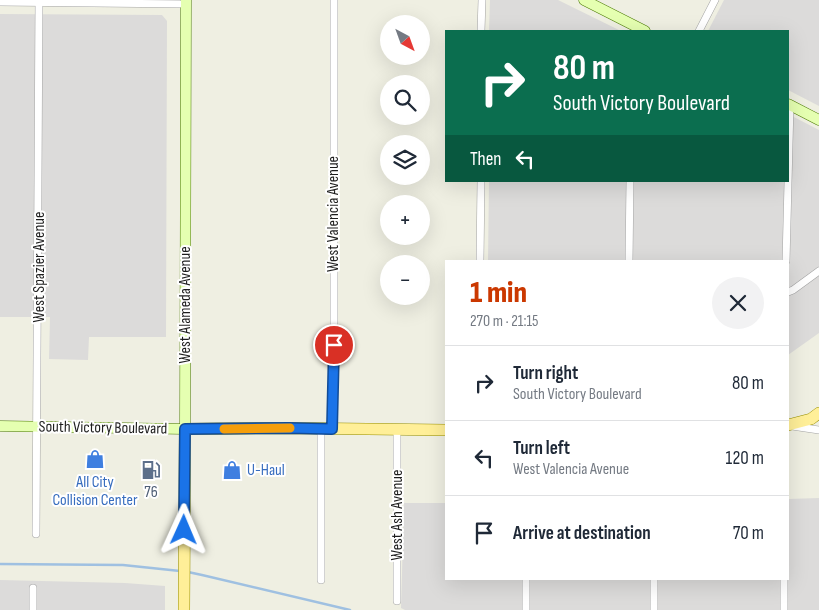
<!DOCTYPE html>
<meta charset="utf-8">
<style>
:root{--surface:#fff;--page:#f2f2f3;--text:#1f2937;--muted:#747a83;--line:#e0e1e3;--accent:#cb3800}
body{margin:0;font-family:"Sofia Sans Condensed",sans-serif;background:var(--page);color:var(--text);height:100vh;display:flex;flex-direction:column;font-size:19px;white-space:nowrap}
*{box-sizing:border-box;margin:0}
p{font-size:16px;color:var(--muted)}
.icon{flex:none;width:28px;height:28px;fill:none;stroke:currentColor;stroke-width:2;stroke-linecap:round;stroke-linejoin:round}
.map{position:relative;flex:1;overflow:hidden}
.panel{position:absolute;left:445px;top:260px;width:344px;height:320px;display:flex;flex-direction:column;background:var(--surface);border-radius:0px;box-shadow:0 5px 20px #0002}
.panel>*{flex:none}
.top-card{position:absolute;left:445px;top:30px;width:344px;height:152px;border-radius:0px;box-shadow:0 5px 20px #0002;background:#0b6e4f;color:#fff;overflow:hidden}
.needle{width:32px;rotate:139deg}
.tools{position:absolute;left:380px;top:15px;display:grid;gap:10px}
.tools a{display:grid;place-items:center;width:50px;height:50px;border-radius:50%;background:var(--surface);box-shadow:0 5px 20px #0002;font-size:25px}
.pin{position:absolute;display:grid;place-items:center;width:42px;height:42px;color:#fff;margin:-21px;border:2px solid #fff;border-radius:50%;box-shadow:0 1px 5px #0007}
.me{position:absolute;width:55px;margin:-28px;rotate:1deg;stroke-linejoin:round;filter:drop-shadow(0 0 4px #0008)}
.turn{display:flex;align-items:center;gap:18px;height:105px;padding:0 25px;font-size:22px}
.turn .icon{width:65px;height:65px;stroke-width:2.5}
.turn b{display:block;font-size:35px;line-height:42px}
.then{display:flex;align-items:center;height:48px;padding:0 25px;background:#0003;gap:10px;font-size:19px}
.round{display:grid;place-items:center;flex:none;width:52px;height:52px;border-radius:26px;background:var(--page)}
.overview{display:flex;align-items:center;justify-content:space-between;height:85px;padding:0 25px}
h1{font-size:30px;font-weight:800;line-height:38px;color:var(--accent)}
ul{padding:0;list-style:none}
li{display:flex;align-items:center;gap:15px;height:75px;padding:0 25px;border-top:1px solid var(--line)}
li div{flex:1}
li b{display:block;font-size:19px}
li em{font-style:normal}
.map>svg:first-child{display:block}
</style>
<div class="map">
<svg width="819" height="610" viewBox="0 0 819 610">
<rect width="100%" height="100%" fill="#efefe2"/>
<!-- residential -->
<g fill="#dcdbda">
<path d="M 490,0 L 558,0 L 621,31 L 489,31 Z"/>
<path d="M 724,0 L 819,0 L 819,106 L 788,90 L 788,31 L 708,31 Z"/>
<path d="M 0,14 L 162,15 L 167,21 L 166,337 L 89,337 L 88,360 L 49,359 L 50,317 L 0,317 Z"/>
<path d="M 788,114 L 819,130 L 819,333 L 788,355 L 788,261 L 488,261 L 489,181 L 788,181 Z"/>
<path d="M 819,498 L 819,610 L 405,610 L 401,608 L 404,503 L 446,503 L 446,579 L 788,579 L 788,499 Z"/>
<path d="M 0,580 L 125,583 L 165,586 L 165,610 L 0,610 Z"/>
</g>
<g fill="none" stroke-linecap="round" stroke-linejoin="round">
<!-- stream -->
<g stroke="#9fc0e1" stroke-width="2.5">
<path d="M 0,564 L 123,565 L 180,571"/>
<path d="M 188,572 L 202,575 L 350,610"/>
</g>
<!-- minor casing -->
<g stroke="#a4a4a4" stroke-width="8">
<g id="minor">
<path d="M 0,2 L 186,4"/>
<path d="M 481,31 L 482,0"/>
<path d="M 699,31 L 715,0"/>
<path d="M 480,261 L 481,181"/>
<path d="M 629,261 L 630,181"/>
<path d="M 786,261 L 790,105"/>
<path d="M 788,292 L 793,290 L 819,271"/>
<path d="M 792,426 L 819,430"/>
<path d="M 332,429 L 334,365 L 334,0"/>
<path d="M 36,534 L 39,0"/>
<path d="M 321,580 L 321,429"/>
<path d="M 397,601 L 397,429"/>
<path d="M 33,610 L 33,588"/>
<path d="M 526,610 L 526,579"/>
<path d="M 654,610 L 654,579"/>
<path d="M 784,610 L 784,579"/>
</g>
</g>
<!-- secondary casing -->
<g stroke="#4a7900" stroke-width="11">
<g id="secondary">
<path d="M 584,0 L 645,31"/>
<path d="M 788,104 L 819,120"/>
<path d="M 0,426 L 185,429 L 186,0"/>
</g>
</g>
<!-- primary casing -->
<g stroke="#978f00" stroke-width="12">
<g id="primary">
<path d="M 788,425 L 811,419 L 819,413"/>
<path d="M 184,610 L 185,429 L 289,428 L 446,430"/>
</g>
</g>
<!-- minor -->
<use href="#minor" stroke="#fff" stroke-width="7"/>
<!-- secondary -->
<use href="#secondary" stroke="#e5ffb1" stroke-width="10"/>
<!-- primary -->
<use href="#primary" stroke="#ffef98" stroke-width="11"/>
</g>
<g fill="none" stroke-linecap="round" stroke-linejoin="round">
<!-- route casing -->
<g stroke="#114b97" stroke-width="12">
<path id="route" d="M 184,530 L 185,429 L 289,428 L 332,429 L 334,345"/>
</g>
<!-- route -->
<use href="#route" stroke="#1a73e8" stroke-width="9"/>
<!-- slow -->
<path stroke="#f59e0b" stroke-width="9" d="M 224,429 L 290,428"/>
</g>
<!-- icons -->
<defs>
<g id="shop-bare" transform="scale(1.5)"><path d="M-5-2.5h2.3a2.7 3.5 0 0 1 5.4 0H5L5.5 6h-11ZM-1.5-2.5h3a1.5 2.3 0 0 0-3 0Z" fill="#3f7fe0" stroke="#fff" stroke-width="2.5" paint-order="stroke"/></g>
<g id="fuel-bare" transform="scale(1.5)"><path d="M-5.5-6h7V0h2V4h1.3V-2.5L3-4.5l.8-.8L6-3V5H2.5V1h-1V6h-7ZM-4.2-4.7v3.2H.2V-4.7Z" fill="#5c6f8a" stroke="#fff" stroke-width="2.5" paint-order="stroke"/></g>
</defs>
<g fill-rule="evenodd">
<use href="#shop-bare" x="95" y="459"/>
<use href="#fuel-bare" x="151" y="470"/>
<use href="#shop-bare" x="232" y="470"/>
</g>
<g text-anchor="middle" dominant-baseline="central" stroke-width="4" stroke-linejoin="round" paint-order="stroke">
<!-- street labels -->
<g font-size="16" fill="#1d1d1d" stroke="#fff">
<text transform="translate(333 214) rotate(-90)">West Valencia Avenue</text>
<text transform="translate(39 267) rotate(-90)">West Spazier Avenue</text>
<text transform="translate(185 305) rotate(-90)">West Alameda Avenue</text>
<text transform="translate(103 428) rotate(1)">South Victory Boulevard</text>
<text transform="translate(397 515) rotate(-90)">West Ash Avenue</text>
</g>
<!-- shop labels -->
<g font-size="16" fill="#366cbe" stroke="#fff" text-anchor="start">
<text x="247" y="470">U-Haul</text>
<text x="95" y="482" text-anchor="middle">All City<tspan x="95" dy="18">Collision Center</tspan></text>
</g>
<!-- service labels -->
<g font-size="16" fill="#4e5e75" stroke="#fff">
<text x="151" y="492">76</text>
</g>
</g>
</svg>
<div class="tools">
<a><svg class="needle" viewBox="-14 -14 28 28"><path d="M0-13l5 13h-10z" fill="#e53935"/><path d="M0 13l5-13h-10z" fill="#747a83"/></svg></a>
<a><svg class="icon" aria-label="search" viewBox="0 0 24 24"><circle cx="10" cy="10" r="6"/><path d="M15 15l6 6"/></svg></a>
<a><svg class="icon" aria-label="layers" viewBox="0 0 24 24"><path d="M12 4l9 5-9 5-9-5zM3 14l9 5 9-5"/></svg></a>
<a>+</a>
<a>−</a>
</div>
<div class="pin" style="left:334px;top:345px;background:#d93025"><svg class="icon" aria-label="arrive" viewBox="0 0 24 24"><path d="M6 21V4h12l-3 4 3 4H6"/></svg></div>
<svg class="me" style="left:184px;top:530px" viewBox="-20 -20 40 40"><path d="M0-17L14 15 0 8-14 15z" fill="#1a73e8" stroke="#fff" stroke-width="4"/></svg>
<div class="top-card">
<div class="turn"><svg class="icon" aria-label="right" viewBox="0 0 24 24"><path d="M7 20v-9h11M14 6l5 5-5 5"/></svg><div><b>80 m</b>South Victory Boulevard</div></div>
<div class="then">Then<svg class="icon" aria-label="left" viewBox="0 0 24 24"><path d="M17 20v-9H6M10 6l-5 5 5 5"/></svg></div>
</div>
<section class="panel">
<div class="overview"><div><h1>1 min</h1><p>270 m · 21:15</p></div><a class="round"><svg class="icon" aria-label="close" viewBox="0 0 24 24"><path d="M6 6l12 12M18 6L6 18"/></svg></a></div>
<ul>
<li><svg class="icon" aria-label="right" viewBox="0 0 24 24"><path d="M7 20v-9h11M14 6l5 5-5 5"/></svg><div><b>Turn right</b><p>South Victory Boulevard</p></div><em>80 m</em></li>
<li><svg class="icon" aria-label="left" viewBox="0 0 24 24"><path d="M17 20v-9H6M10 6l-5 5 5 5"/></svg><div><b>Turn left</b><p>West Valencia Avenue</p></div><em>120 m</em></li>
<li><svg class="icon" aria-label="arrive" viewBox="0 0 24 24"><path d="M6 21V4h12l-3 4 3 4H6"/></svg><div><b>Arrive at destination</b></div><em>70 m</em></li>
</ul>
</section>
</div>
